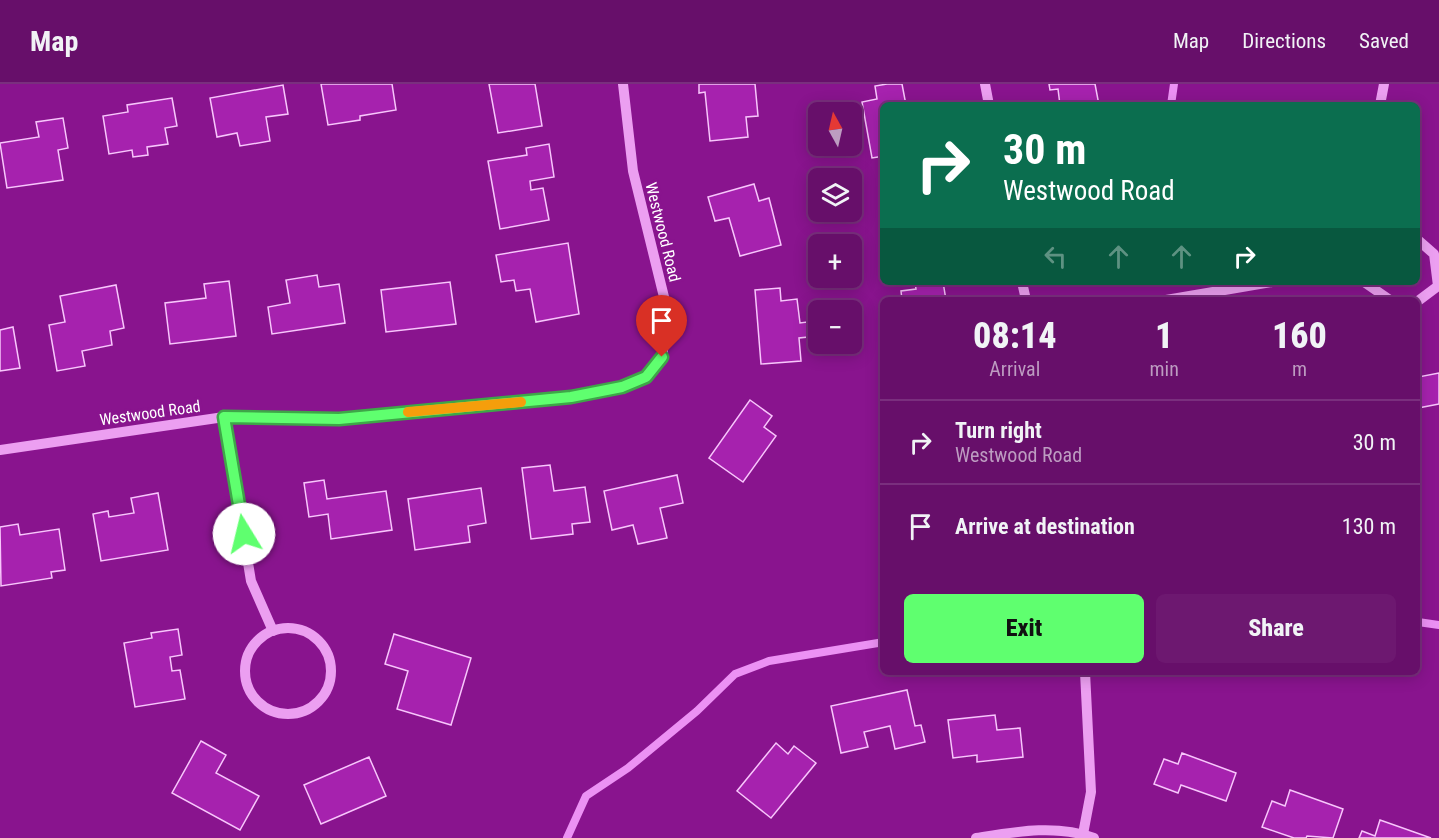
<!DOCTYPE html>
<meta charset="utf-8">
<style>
:root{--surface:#670f6a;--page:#6d1870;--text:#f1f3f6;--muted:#bd9cc1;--line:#7a2f7e;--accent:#5fff6f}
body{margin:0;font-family:"Roboto Condensed",sans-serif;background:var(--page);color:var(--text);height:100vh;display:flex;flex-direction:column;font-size:22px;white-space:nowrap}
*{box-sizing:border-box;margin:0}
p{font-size:20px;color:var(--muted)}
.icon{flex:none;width:33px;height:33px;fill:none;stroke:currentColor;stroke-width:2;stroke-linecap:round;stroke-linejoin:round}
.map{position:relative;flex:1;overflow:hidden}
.details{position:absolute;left:880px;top:213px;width:540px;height:378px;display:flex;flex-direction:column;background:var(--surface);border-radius:9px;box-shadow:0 3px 15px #0003,0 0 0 2px var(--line)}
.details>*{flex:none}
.banner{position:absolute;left:880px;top:18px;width:540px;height:183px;border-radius:9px;box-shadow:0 3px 15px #0003,0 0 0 2px var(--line);background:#0b6e4f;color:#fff;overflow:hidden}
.needle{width:39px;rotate:352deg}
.buttons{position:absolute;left:808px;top:18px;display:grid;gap:12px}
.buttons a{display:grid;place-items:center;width:54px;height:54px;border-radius:9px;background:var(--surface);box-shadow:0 3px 15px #0003,0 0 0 2px var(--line);font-size:30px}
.pin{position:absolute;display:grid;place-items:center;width:51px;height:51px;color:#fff;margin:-62px -26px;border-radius:50% 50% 50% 0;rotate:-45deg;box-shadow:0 0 6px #0007}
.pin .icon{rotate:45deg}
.me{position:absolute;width:66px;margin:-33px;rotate:351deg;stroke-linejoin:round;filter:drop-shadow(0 0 4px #0008)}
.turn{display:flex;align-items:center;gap:21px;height:126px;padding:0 24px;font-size:27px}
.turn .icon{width:78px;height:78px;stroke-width:2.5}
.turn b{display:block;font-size:42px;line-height:51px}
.lanes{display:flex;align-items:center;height:57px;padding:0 24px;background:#0003;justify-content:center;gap:30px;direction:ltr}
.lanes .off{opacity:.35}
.eta{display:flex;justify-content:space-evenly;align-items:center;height:102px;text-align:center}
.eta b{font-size:36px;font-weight:800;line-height:42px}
.button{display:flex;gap:12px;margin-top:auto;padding:12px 24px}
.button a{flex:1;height:69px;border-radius:9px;background:var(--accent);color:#111;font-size:24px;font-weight:800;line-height:69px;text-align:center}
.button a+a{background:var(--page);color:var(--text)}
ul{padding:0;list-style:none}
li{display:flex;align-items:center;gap:18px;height:84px;padding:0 24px;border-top:2px solid var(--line)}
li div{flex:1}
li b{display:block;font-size:22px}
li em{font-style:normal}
header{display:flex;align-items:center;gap:36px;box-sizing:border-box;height:84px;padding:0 30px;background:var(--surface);border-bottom:2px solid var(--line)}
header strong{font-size:28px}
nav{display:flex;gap:33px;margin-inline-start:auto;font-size:21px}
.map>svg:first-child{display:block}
</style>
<header>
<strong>Map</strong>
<nav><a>Map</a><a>Directions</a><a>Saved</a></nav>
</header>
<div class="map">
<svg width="1439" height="754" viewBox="0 0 1439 754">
<rect width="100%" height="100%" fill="#89148e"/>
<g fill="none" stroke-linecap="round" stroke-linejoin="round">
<!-- stream -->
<g stroke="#ec91f4" stroke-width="8">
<path d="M 1171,21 L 1174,0"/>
<path d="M 1418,538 L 1439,541"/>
<path d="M 567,754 L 586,712 L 628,684 L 697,627 L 735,590 L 769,577 L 884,558"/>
</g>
</g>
<!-- building -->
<g fill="#a622ae" stroke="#f8c6fc" stroke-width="1.5">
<path d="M 321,0 L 392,0 L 396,26 L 360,32 L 360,36 L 328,41 Z"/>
<path d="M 489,0 L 535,0 L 542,42 L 498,49 Z"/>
<path d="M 699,0 L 755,0 L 758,32 L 746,33 L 748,53 L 710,57 L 705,8 L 699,9 Z"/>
<path d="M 887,0 L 902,0 L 906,21 L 884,21 L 884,72 L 872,74 L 862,18 L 877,15 L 875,2 Z"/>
<path d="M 1049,0 L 1095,0 L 1099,21 L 1060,21 L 1058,5 L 1050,6 Z"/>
<path d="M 283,1 L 288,30 L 266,33 L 270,57 L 240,62 L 237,49 L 217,53 L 210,14 Z"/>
<path d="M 172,14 L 177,42 L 165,44 L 168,60 L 147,63 L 148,71 L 133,73 L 132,66 L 109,70 L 103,32 L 128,28 L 127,21 Z"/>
<path d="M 63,34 L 68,64 L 58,66 L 63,96 L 7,104 L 0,59 L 39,53 L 36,38 Z"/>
<path d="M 549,60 L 554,93 L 530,97 L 531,106 L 543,104 L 549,136 L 500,145 L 488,77 L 527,71 L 526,64 Z"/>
<path d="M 754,100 L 759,117 L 769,114 L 781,161 L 740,172 L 729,134 L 715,137 L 708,113 Z"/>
<path d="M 568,159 L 579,230 L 536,238 L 530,205 L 516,207 L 514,196 L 501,198 L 496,171 Z"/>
<path d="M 317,191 L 319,203 L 339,200 L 345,239 L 272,250 L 268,223 L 290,219 L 286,196 Z"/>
<path d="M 229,197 L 236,252 L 170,260 L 165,219 L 206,214 L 204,200 Z"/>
<path d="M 450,198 L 456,240 L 386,248 L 381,206 Z"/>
<path d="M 915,198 L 943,198 L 946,216 L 902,216 L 901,207 L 916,205 Z"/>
<path d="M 116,201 L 124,244 L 110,247 L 112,261 L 82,267 L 85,282 L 57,287 L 49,241 L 65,238 L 60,212 Z"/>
<path d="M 780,204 L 781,217 L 797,215 L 800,239 L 807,238 L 808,253 L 799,254 L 801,277 L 761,280 L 755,206 Z"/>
<path d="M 13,243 L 20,284 L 0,287 L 0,246 Z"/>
<path d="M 1439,289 L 1439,320 L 1418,324 L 1418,293 Z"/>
<path d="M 750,316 L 772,332 L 764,343 L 776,352 L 743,398 L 709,374 Z"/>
<path d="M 550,381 L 554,407 L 585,403 L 590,438 L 572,440 L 573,450 L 531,455 L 522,384 Z"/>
<path d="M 677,391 L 683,419 L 660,424 L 667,454 L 638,460 L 633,441 L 612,446 L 604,407 Z"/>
<path d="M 324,396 L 327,415 L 386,407 L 392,446 L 331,455 L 328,430 L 309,433 L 304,399 Z"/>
<path d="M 481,404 L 486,439 L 468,442 L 470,458 L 415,466 L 408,415 Z"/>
<path d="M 158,409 L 168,466 L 101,477 L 93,430 L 108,427 L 109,433 L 134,429 L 131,414 Z"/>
<path d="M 18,440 L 20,451 L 59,445 L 65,486 L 51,488 L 52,494 L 1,502 L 0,443 Z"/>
<path d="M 178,545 L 182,571 L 170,573 L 172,587 L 180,586 L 185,615 L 135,623 L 124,559 L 152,554 L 151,549 Z"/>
<path d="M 394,550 L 471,574 L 451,641 L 397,625 L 408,587 L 385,580 Z"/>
<path d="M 907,606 L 915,642 L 921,641 L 925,658 L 895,665 L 890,642 L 864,648 L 868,663 L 841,669 L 831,622 Z"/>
<path d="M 995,631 L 997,646 L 1020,644 L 1023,673 L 977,678 L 977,671 L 953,674 L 948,636 Z"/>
<path d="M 201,657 L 226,671 L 216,689 L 259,712 L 240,746 L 172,709 Z"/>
<path d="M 776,659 L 788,670 L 794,662 L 816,679 L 771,734 L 737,707 Z"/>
<path d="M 1182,669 L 1236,689 L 1226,717 L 1181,701 L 1178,709 L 1154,700 L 1164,675 L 1178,680 Z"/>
<path d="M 369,673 L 386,712 L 321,740 L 304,701 Z"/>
<path d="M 1290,706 L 1343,725 L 1333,754 L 1307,752 L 1306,754 L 1294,754 L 1262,743 L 1272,717 L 1285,722 Z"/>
<path d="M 1380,736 L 1431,754 L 1359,754 L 1362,747 L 1375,752 Z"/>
</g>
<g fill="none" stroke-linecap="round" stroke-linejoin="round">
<!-- minor -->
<g stroke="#ec9ff1" stroke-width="10">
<path d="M 985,0 L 989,21"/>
<path d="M 1380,21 L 1384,0"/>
<path d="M 1418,156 L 1434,170 L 1438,202 L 1418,217"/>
<path d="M 1022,198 L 1026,216"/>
<path d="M 1364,198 L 1390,216"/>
<path d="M 1166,216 L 1272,198"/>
<path d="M 224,333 L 251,497 L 273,547"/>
<path d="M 0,366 L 224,333 L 339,335 L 571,313 L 622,303 L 646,293 L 662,273 L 666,245 L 665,217 L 633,87 L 623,0"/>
<circle cx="288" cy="587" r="43"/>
<path d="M 1083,750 L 1091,708 L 1085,588"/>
<path d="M 976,754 C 1014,748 1056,740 1094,754"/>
</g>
</g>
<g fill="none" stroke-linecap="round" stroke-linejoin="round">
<!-- route casing -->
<g stroke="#3ea648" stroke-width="15">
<path id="route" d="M 244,450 L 224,333 L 339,335 L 571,313 L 622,303 L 646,293 L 662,273"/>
</g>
<!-- route -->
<use href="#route" stroke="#5fff6f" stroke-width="10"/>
<!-- slow -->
<path stroke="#f59e0b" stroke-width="10" d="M 408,328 L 521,318"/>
</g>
<g text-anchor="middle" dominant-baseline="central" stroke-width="6" stroke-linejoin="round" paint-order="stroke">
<!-- street labels -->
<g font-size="16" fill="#fff" stroke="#89148e">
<text transform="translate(663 148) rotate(76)">Westwood Road</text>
<text transform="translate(150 329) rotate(-8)">Westwood Road</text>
</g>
</g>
</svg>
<div class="buttons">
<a><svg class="needle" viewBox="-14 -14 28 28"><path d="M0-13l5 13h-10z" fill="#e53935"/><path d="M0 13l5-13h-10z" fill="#bd9cc1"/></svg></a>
<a><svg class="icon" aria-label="layers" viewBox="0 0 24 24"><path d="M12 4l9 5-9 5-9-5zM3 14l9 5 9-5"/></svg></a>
<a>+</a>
<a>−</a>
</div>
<div class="pin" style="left:662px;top:273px;background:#d93025"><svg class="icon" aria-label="arrive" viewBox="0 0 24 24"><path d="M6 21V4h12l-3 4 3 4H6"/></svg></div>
<svg class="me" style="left:244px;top:450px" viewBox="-20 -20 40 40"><circle r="19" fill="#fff"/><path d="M0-13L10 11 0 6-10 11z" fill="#5fff6f"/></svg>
<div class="banner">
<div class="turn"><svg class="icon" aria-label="right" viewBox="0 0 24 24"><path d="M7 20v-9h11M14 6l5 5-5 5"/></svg><div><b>30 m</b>Westwood Road</div></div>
<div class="lanes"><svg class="icon off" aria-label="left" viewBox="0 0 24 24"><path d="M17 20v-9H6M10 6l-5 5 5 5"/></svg><svg class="icon off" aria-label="ahead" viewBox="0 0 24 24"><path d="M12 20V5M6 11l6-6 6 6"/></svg><svg class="icon off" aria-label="ahead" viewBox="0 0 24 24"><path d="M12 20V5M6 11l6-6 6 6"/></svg><svg class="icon" aria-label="right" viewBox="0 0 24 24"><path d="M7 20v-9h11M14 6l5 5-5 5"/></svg></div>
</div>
<section class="details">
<div class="eta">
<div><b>08:14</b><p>Arrival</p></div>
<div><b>1</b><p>min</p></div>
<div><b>160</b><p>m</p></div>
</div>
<ul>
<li><svg class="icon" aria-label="right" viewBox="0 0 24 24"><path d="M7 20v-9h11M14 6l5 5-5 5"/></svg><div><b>Turn right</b><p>Westwood Road</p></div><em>30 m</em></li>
<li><svg class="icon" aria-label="arrive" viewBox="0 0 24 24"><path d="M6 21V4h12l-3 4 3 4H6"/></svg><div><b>Arrive at destination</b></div><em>130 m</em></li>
</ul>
<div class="button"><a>Exit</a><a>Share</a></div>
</section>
</div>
